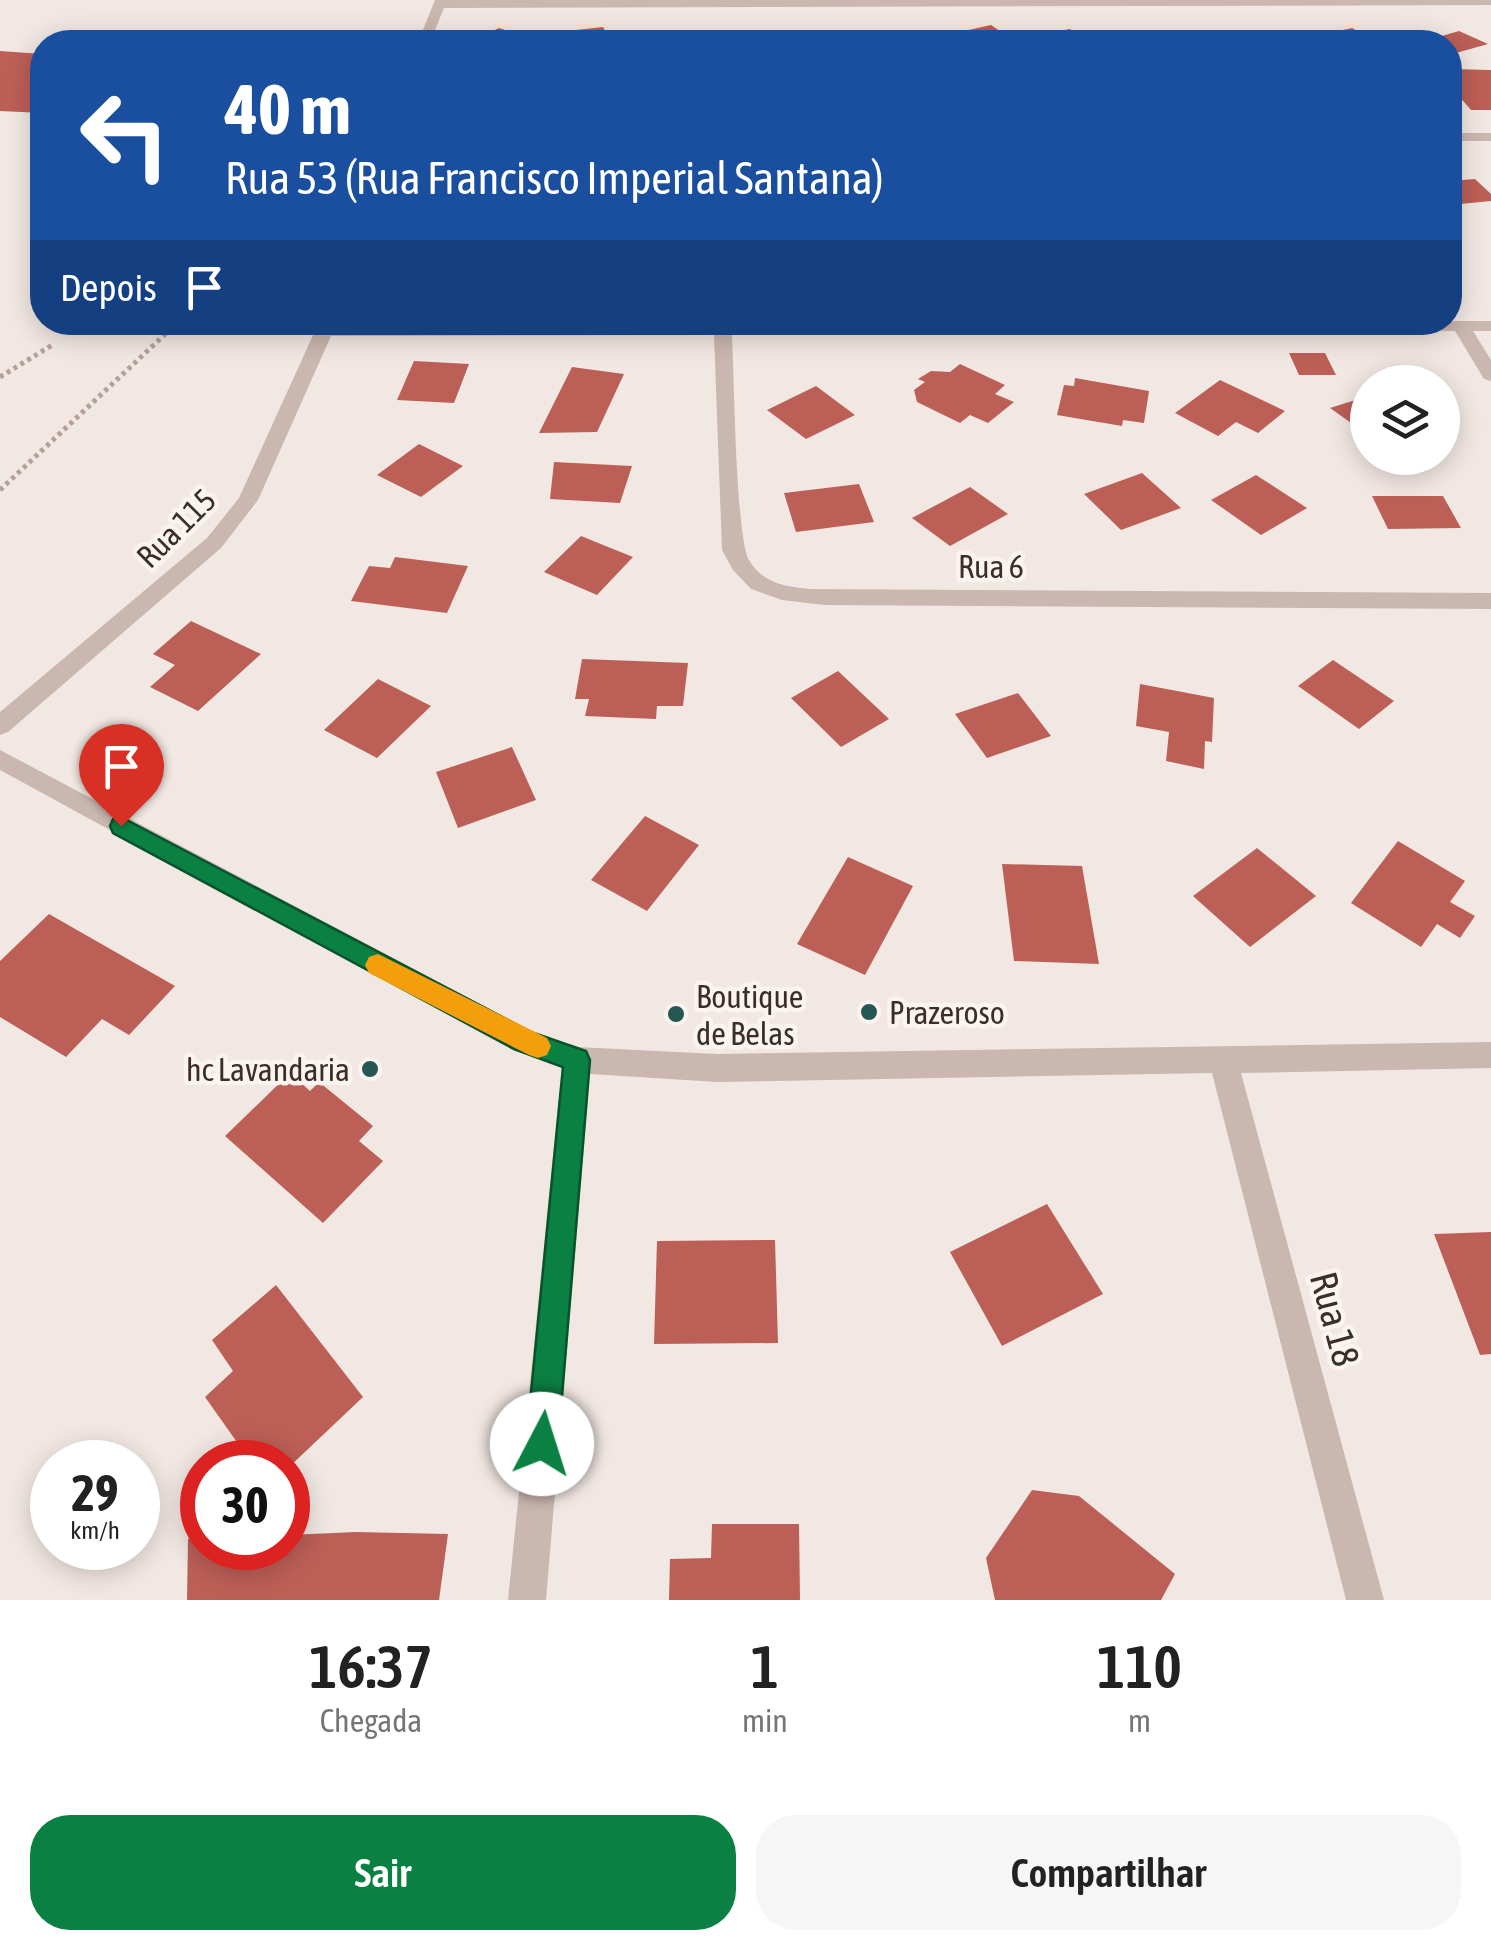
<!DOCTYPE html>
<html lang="pt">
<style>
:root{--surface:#fff;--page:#f6f6f6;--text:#222;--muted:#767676;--accent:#0b8043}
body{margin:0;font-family:"Asap Condensed",sans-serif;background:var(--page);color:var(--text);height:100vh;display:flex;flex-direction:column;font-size:38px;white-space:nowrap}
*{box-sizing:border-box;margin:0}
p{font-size:32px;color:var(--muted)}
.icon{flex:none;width:55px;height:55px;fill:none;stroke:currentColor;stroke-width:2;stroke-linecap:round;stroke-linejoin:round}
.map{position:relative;height:1600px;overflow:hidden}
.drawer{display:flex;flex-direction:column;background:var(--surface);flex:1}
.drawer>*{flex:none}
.hud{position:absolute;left:30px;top:30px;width:1432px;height:305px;border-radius:40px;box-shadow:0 5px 25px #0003;background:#1a4fa0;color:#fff;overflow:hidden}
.tools{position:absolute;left:1350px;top:365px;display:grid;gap:20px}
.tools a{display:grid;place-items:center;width:110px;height:110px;border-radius:50%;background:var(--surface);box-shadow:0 5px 25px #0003;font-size:50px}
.speed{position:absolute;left:30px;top:1440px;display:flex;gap:20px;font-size:50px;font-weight:700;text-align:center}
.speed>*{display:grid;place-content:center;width:130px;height:130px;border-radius:50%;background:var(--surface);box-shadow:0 5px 25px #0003;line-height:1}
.speed small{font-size:25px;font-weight:400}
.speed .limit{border:15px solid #d22;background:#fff;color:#111}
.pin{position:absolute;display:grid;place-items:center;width:85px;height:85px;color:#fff;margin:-102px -42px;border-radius:50% 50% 50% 0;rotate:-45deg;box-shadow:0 0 10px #0007}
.pin .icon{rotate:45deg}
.me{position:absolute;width:110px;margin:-55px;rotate:5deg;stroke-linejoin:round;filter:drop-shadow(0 0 8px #0008)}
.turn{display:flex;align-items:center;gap:35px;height:210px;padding:0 30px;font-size:45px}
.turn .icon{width:130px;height:130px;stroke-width:2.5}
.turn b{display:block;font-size:70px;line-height:85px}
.then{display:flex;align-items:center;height:95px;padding:0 30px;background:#0003;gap:20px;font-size:38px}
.eta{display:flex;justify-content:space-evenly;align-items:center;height:170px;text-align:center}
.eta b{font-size:60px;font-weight:600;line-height:70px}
.action{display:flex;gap:20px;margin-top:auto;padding:20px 30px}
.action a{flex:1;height:115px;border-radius:40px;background:var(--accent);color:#fff;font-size:40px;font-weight:600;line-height:115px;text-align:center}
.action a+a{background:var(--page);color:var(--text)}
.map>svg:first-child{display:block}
</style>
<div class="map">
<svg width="1491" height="1600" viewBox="0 0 1491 1600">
<rect width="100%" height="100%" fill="#f2e8e3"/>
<!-- building -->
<g fill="#bc5f57">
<path d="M 991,25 L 1013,40 L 968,42 L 955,33 Z"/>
<path d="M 603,27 L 611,42 L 583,42 L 576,30 Z"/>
<path d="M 499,28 L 527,37 L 516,42 L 470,42 Z"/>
<path d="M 1352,28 L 1377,42 L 1340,42 L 1325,34 Z"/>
<path d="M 1070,29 L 1090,42 L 1041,42 L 1032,36 Z"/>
<path d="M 700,30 L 706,42 L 654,42 L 651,34 Z"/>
<path d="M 809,31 L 811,42 L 764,42 L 762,32 Z"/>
<path d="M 1187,31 L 1197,42 L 1153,42 L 1145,33 Z"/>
<path d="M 1259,31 L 1280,42 L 1217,42 L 1217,41 Z"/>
<path d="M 1459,31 L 1488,44 L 1456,53 L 1450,50 L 1450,42 L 1428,40 Z"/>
<path d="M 894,33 L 900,42 L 856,42 L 852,37 Z"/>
<path d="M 0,51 L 42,54 L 42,113 L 0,111 Z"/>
<path d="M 1450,69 L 1491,70 L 1491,110 L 1471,110 L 1450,86 Z"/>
<path d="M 1475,179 L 1491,194 L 1491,201 L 1450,205 L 1450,181 Z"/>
<path d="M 1289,353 L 1325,353 L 1336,375 L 1299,375 Z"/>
<path d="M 414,361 L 469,364 L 454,403 L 397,400 Z"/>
<path d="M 960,364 L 1005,385 L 995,394 L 1014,402 L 988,423 L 970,415 L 960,423 L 917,402 L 914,390 L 925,382 L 918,379 L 931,371 L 950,372 Z"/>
<path d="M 572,367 L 624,374 L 597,432 L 539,433 Z"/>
<path d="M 1075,378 L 1149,391 L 1144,423 L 1123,420 L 1122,426 L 1057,415 L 1064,385 L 1074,386 Z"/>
<path d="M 1220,380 L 1285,411 L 1258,433 L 1236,422 L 1218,436 L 1175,413 Z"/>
<path d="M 816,386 L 855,415 L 806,439 L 767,410 Z"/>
<path d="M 1368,396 L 1368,435 L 1330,408 Z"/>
<path d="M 419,444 L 463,466 L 421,497 L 377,475 Z"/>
<path d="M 554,462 L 632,466 L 620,503 L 550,499 Z"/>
<path d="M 1142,473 L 1181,508 L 1121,530 L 1084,494 Z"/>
<path d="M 1256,475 L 1307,508 L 1261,535 L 1211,500 Z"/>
<path d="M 859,484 L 874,522 L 796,532 L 784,493 Z"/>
<path d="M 970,487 L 1008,514 L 950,546 L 912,518 Z"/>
<path d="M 1372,496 L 1443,496 L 1461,528 L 1388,529 Z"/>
<path d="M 581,536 L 633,557 L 597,595 L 544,572 Z"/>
<path d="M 395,557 L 468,566 L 447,613 L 351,601 L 369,566 L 390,568 Z"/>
<path d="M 191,621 L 261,654 L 198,711 L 150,687 L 175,665 L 153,654 Z"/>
<path d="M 582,659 L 688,663 L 683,706 L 657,706 L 656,719 L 585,716 L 589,699 L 575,699 Z"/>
<path d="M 1333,660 L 1394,701 L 1359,729 L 1298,686 Z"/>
<path d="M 838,671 L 889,719 L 841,747 L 791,698 Z"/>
<path d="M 378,679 L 431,706 L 377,758 L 324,730 Z"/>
<path d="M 1140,684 L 1214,698 L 1212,742 L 1205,741 L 1204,769 L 1166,761 L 1169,732 L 1136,726 Z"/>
<path d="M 1018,693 L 1051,736 L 987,758 L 955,714 Z"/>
<path d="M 512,747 L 536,800 L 458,828 L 436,772 Z"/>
<path d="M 645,816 L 699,845 L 647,911 L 591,880 Z"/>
<path d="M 1398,841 L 1465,881 L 1450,902 L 1475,916 L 1460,938 L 1437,924 L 1421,947 L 1351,903 Z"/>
<path d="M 1257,848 L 1316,896 L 1250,947 L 1193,896 Z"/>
<path d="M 848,857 L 913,886 L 865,975 L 797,944 Z"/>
<path d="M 1002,864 L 1082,866 L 1099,964 L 1014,961 Z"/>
<path d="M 49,914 L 175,986 L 129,1035 L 102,1019 L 66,1057 L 0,1017 L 0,961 Z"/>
<path d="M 290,1073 L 310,1091 L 319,1082 L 373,1126 L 359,1141 L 383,1161 L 323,1223 L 225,1136 Z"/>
<path d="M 1047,1204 L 1103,1294 L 1002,1346 L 950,1252 Z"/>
<path d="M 1491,1232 L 1491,1354 L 1480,1355 L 1434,1234 Z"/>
<path d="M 775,1240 L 778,1343 L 654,1344 L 657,1241 Z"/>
<path d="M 276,1285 L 363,1397 L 288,1468 L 288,1462 L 251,1462 L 205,1397 L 233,1371 L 212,1340 Z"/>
<path d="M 1032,1490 L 1079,1496 L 1175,1574 L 1161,1600 L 995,1600 L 986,1558 Z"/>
<path d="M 712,1524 L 799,1524 L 800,1600 L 669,1600 L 670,1559 L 711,1558 Z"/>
<path d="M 356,1532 L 448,1534 L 439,1600 L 187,1600 L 188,1539 L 202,1538 L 202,1548 L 288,1548 L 288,1535 Z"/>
</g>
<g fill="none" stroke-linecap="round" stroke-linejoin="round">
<!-- path -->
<g stroke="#b5a199" stroke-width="5" stroke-dasharray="4 4" stroke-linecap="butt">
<path d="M 0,377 L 54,344"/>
<path d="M 0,490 L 178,322"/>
</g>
<!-- minor -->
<g fill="#cab7af" fill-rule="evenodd">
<path d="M 435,0 L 1491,0 L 1491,5 L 444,8 L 430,42 L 418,42 Z"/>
<rect x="1450" y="133" width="41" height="8"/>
<path d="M 1450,321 L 1491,321 L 1491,331 L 1473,331 L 1491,360 L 1491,381 L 1484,379 L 1455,331 L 732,335 C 734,372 736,539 749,560 C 762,583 786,587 810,589 L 1491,593 L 1491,609 L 825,605 L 782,600 L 751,589 L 733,570 L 722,550 L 714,335 L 331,336 L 258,500 L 221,548 L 8,732 L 0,735 L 0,712 L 207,538 L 239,498 L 319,322 L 337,322 L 335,326 Z"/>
<path d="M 0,750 L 531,1031 L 577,1047 L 717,1054 L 1491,1042 L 1491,1068 L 1241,1073 L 1384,1600 L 1346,1600 L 1212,1073 L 717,1082 L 590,1074 L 546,1600 L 508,1600 L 562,1068 L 513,1050 L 0,770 Z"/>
</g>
</g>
<!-- route -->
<path fill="#0b8043" stroke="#07532c" stroke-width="2.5" d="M 121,817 L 531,1032 L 586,1051 L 590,1060 L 558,1444 L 553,1455 L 542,1459 L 531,1455 L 526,1444 L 563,1067 L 514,1049 L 113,833 L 110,826 L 113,819 Z"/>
<!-- slow -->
<path fill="#f59e0b" d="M 378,954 L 547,1038 L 551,1046 L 547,1055 L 538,1058 L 529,1055 L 369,973 L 365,965 L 369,957 Z"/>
<!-- markers -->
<g fill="#255853" stroke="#faf3ef" stroke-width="4">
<circle cx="869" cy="1012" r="10"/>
<circle cx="676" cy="1014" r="10"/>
<circle cx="370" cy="1069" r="10"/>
</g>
<g text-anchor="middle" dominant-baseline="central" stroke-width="9" stroke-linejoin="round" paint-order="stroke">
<!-- street labels -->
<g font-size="32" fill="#392e2c" stroke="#faf3ef">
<text transform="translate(176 528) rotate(-45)">Rua 115</text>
<text x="991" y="566">Rua 6</text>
</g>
<!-- poi labels -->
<g font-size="32" fill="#392e2c" stroke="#faf3ef" text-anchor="start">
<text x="696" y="996">Boutique<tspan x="696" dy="37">de Belas</tspan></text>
<text x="889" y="1012">Prazeroso</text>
<text x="350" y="1069" text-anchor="end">hc Lavandaria</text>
</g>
<!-- near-street labels -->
<g font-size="38" fill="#392e2c" stroke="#faf3ef">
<text transform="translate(1335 1319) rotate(75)">Rua 18</text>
</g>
</g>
</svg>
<div class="tools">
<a><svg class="icon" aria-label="layers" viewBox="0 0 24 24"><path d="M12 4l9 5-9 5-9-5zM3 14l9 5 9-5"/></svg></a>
</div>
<div class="speed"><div>29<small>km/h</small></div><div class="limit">30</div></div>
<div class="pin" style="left:121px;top:826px;background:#d93025"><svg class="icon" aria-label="arrive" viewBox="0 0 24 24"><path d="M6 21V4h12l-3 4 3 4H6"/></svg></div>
<svg class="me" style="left:542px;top:1444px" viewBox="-20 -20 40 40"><circle r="19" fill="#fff"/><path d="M0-13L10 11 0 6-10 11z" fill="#0b8043"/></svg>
<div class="hud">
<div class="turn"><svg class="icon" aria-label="left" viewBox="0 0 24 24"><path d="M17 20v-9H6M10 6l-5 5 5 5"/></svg><div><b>40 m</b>Rua 53 (Rua Francisco Imperial Santana)</div></div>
<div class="then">Depois<svg class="icon" aria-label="arrive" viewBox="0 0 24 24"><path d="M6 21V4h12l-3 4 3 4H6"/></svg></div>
</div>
</div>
<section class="drawer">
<div class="eta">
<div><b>16:37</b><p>Chegada</p></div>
<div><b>1</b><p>min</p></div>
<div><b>110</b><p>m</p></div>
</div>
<div class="action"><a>Sair</a><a>Compartilhar</a></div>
</section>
